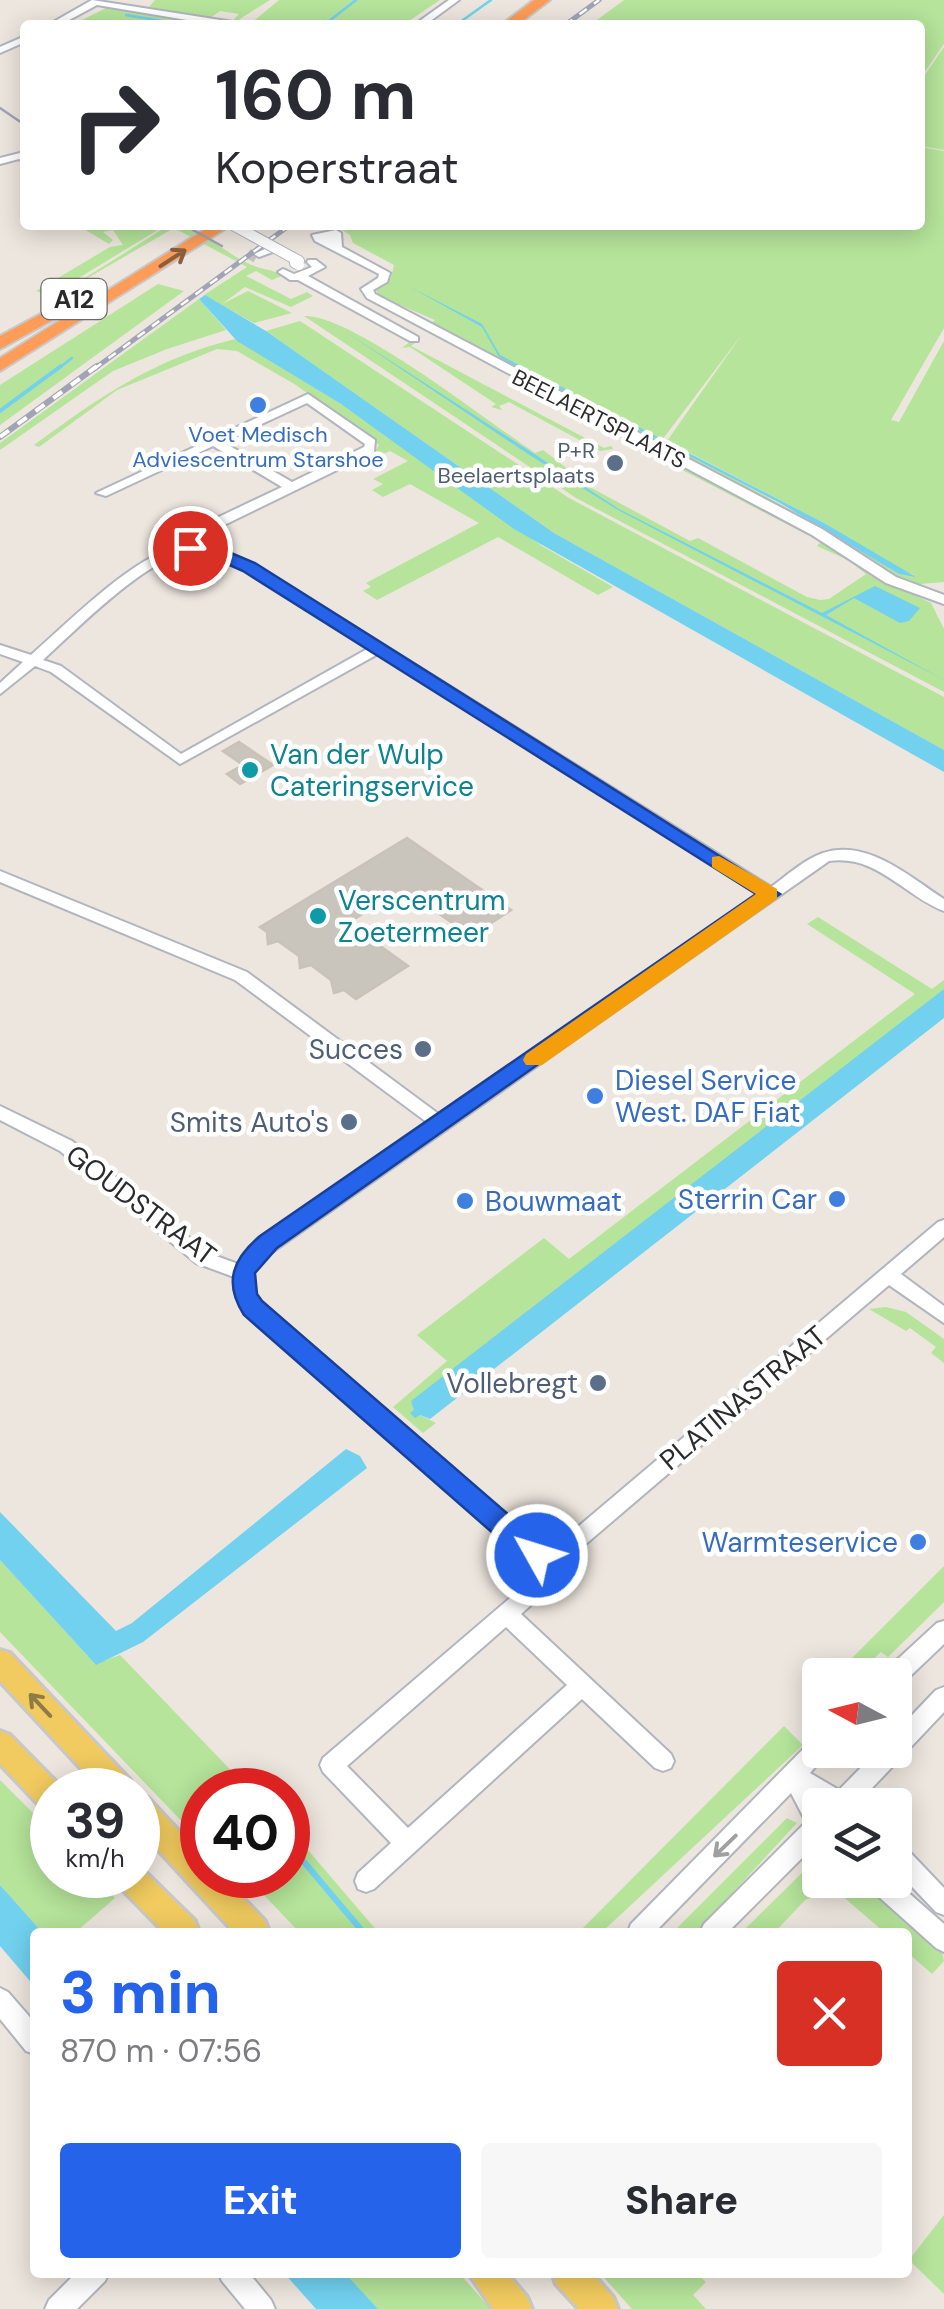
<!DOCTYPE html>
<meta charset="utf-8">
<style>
:root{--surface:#fff;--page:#f7f7f7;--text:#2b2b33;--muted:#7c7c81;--accent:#2563eb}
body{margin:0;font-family:"DM Sans",sans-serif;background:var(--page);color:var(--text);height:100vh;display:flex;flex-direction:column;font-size:38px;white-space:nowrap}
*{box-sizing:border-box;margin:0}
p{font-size:32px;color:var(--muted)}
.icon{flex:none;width:55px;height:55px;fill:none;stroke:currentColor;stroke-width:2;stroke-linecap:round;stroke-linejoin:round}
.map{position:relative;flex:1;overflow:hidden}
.details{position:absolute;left:30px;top:1928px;width:882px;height:350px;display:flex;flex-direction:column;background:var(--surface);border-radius:10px;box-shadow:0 5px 25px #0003}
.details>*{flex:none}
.top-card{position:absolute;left:20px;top:20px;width:905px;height:210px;border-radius:10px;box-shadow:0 5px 25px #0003;background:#fff;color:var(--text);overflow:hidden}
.needle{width:65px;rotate:277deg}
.fabs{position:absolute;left:802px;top:1658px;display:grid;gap:20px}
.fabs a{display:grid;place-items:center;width:110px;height:110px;border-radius:10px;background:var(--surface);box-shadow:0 5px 25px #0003;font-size:50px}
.speed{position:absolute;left:30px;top:1768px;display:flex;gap:20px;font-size:50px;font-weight:700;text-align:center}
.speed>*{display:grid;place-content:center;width:130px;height:130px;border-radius:50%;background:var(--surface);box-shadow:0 5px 25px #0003;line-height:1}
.speed small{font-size:25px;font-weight:400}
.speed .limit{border:15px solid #d22;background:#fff;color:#111}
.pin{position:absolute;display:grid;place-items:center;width:85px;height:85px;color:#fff;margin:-42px;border:5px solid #fff;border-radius:50%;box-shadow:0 2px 10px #0007}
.me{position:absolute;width:110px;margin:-55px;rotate:309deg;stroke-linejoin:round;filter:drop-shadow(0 0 8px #0008)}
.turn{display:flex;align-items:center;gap:35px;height:210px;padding:0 30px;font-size:45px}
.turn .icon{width:130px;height:130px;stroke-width:2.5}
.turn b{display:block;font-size:70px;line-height:85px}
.round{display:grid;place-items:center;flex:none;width:105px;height:105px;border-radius:10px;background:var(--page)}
.headline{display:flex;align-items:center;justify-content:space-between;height:170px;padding:0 30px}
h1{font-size:60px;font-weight:800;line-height:75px;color:var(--accent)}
.cta{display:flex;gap:20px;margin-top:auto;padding:20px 30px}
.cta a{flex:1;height:115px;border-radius:10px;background:var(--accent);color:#fff;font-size:40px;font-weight:800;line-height:115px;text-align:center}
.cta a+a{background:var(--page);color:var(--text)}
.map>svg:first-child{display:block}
</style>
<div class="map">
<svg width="944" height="2309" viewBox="0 0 944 2309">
<rect width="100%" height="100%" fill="#ede6de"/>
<!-- green -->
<g fill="#b5e49a" fill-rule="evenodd">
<path d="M 155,0 L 270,0 L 235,22 L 224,20 L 232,21 L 239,14 L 220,11 L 210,18 L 149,7 Z"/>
<path d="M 279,0 L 440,0 L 403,25 L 249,25 Z"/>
<path d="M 624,0 L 944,0 L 944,44 L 920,79 L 920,25 L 590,25 Z"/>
<path d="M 108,7 L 221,25 L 72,25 Z"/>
<path d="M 944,47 L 944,150 L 920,146 L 920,82 Z"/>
<path d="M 920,147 L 944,151 L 944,328 L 891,420 L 899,422 L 944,341 L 944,582 L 920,584 L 895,576 L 479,351 L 431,323 L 435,320 L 379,296 L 376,290 L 391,278 L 394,265 L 353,243 L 350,235 L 334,225 L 920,225 ZM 743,333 L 667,441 L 824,523 L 899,570 L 915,575 L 899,574 L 841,537 L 662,440 Z"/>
<path d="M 77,225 L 166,225 L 49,296 L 36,291 L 110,247 L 123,245 L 113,230 L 103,232 L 113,240 L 109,244 Z"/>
<path d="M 169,225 C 197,225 223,251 245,262 C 258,269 271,269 283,275 L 272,280 L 256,271 L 246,276 L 291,299 L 307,292 L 313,296 L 291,307 L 245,287 L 222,304 L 248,291 L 292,313 L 254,323 L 204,295 L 247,267 L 174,228 L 53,298 Z"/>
<path d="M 158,284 L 184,291 L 0,425 L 0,385 Z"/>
<path d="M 199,299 L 226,330 L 167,349 L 113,371 L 0,450 L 0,443 Z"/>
<path d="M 304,316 C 350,313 490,423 535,453 L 543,450 L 573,473 L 591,480 L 586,485 L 690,541 L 698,538 L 807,597 L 820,600 L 829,599 L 866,574 L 848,560 L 817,546 L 821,542 L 642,449 L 636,451 L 633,448 L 644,446 L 814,535 L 881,579 L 931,603 L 944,629 L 944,692 L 576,498 Z"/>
<path d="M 300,321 L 569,498 L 944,697 L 944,750 L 554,533 L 266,331 Z"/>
<path d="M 235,339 L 341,404 L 542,546 L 613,587 L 598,595 L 498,537 L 377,600 L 363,591 L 371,587 L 366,583 L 479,523 L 410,484 L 383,497 L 372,490 L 383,484 L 373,479 L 408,461 L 390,451 L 381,455 L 375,451 L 379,445 L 296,385 L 237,351 L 217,349 L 117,390 L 39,447 L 34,445 C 101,396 154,359 235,339 Z"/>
<path d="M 408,343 L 415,343 L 411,346 L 604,448 L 611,446 L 613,449 L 600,451 L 509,402 L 499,406 L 502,410 L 491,407 L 496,404 L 410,347 L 402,348 Z"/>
<path d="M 818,917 L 932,989 L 944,980 L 944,989 L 420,1415 L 436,1423 L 423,1433 L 393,1407 L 447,1361 L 417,1335 L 544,1238 L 569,1259 L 915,994 L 807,924 Z"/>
<path d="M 886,1307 L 906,1312 L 944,1339 L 944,1363 L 931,1353 L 936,1347 L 910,1328 L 906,1331 L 869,1309 Z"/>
<path d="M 0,1560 L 95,1664 L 120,1655 L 246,1786 L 241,1790 L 202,1790 L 202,1823 L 192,1832 L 0,1632 Z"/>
<path d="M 944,1566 L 944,1602 L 888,1657 L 881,1652 L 857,1675 L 835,1675 Z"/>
<path d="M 784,1726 L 803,1745 L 602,1932 L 579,1932 Z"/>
<path d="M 0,1780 L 52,1832 L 52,1875 L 95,1875 L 115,1898 L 76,1932 L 42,1932 L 0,1885 Z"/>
<path d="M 787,1818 L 797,1823 L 705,1923 L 695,1932 L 673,1932 Z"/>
<path d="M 288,1826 L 290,1829 L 378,1932 L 299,1932 L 245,1875 L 288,1875 Z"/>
<path d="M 820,1865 L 820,1880 L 866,1880 L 942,1952 L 944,1961 L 932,1974 L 908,1953 L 908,1932 L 884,1932 L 833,1888 L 805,1900 L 775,1932 L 742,1932 L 804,1871 Z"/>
<path d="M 944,2215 L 944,2294 L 909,2260 Z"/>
<path d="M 345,2273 L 459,2273 L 491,2309 L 378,2309 Z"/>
<path d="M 600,2273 L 696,2273 L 706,2282 L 693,2295 L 706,2309 L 632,2309 Z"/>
</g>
<!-- water -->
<g fill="#71d1ef">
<path d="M 410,287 L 482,324 L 500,355 L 824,523 L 916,577 L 899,574 L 780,503 L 499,357 L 482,327 Z"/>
<path d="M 205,295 L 266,331 L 554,533 L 944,750 L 944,772 L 514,529 L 341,404 L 237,341 L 199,299 Z"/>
<path d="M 346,332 L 619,509 L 822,613 L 875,586 L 920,608 L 909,621 L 900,623 L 854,598 L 826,615 L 944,680 L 618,510 L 528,454 Z"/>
<path d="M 944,989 L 944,1018 L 430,1419 L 420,1415 L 415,1418 L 410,1413 L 414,1410 L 411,1401 Z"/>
<path d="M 346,1449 L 360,1456 L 367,1468 L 143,1642 L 96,1665 L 0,1560 L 0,1512 L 116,1631 L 132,1623 Z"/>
<path d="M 0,1885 L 42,1932 L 35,1932 L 35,1987 L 0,1946 Z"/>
<path d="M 284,2273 L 345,2273 L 378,2309 L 316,2309 Z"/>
</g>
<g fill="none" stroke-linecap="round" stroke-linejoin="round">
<!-- stream-far2 -->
<g stroke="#71d1ef" stroke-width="2.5">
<path d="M 126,15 L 188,25"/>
<path d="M 324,25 L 356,0"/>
<path d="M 456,25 L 491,0"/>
<path d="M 58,369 L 72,358"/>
</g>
<!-- stream-far1 -->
<path stroke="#71d1ef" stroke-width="4" d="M 0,411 L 61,366"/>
<!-- stream -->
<path stroke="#71d1ef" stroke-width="6" d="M 288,1843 L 363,1932"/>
</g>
<!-- building -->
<g fill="#c9c4bc" stroke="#c9c2b7" stroke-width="2.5">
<path d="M 239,742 L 273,765 L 240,784 L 227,774 L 243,765 L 223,751 Z"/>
<path d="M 407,838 L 511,910 L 471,936 L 405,890 L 380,903 L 348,923 L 408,966 L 356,999 L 344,990 L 334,993 L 331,980 L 311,965 L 300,968 L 299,956 L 278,941 L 268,944 L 267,932 L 260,927 Z"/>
</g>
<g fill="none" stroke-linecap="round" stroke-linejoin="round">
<!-- minor-tunnel -->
<path stroke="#c6c1ba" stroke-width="10" stroke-dasharray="10 5" stroke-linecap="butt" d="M 248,253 L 256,258"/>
<!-- minor casing -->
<g stroke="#b1b5bf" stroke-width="4">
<g id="minor">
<path d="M 92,0 L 233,22 L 238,25 L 217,25 L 97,5 L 60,25 L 48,25 Z"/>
<path d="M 449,0 L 459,0 L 425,25 L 414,25 Z"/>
<path d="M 25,36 L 25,42 L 0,53 L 0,47 Z"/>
<path d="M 20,153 L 25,155 L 25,162 L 19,159 L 0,164 L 0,158 Z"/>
<path d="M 336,230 L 341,233 L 342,247 L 390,273 L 387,282 L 373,290 L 375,294 L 822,529 L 896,577 L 944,595 L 944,604 L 886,583 L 812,535 L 367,298 L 361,289 L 378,278 L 379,274 L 315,241 L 312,235 Z"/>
<path d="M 274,245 L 278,246 L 278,250 L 259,257 L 254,254 Z"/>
<path d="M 308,260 L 316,260 L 325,267 L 308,276 L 418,337 L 418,341 L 410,341 L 298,280 L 290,280 L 278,272 L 283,269 L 294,274 L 312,267 L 307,262 Z"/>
<path d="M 308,394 L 375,440 L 374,452 L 216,529 L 170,541 L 165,540 L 165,534 L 206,523 L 282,487 L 213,446 L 106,496 L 96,493 ZM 307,403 L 365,444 L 364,447 L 292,482 L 223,442 Z"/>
<path d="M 184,545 L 218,549 L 254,564 L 771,887 C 786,876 805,859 823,853 C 867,838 910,877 944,899 L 944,911 C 904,896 877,854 829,861 L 258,1262 C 251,1276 251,1290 260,1303 L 529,1539 C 548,1550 557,1543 573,1531 L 938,1222 L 944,1220 L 944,1237 L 901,1274 L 944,1306 L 944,1323 L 889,1285 L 587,1543 L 566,1558 L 546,1564 L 540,1597 L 521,1614 L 671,1754 L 674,1761 L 671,1768 L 663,1771 L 655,1768 L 582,1699 L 374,1889 L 366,1892 L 358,1889 L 355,1881 L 358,1873 L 391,1843 L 323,1772 L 320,1765 L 323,1758 L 523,1587 L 526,1558 L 515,1551 L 246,1313 L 236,1296 L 234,1277 L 196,1263 L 60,1151 L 0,1120 L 0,1106 L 72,1141 L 208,1253 L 238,1264 L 245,1252 L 263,1237 L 428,1123 L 235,980 L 0,882 L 0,871 L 247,972 L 440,1115 L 760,895 L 378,654 L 180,764 L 51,672 L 35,666 L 0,694 L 0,683 L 23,662 L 0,654 L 0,645 L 31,655 C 68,623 137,552 184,545 ZM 194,552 C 245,559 323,620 369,648 L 181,754 L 61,666 L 43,660 C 75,631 152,552 194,552 ZM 506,1627 L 567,1685 L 408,1828 L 347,1766 Z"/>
<path d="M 944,1621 L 944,1644 L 903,1683 L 895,1686 L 895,1675 L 885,1675 L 887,1669 L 937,1623 Z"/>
<path d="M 944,1687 L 944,1712 L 856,1805 L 820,1803 L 820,1840 L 728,1932 L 700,1932 L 704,1924 L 806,1822 L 791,1793 L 655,1932 L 628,1932 L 631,1924 L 812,1740 L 820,1737 L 820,1750 L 830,1750 L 810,1773 L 839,1790 L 878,1750 L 895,1750 L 895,1733 L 936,1690 Z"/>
<path d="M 895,1842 L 903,1845 L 944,1888 L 944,1915 L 936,1912 L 895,1869 Z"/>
<path d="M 866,1880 L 894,1880 L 944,1924 L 944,1952 L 936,1948 L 869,1888 Z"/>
<path d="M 0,1988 L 8,1992 L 35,2023 L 35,2054 L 26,2051 L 0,2019 Z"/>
<path d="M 77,2272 L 109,2272 L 105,2281 L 77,2309 L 45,2309 L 49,2300 Z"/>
<path d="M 218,2272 L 248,2272 L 271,2300 L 275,2309 L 245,2309 L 222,2281 Z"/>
</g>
</g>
<!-- major casing -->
<g stroke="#c8c8c8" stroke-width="6">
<g id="major">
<path d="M 0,1650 L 10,1653 L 130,1780 L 134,1790 L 101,1790 L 0,1681 Z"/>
<path d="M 0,1731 L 10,1735 L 62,1788 L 52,1790 L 52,1811 L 42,1808 L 0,1764 Z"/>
<path d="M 138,1794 L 148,1798 L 202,1856 L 202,1875 L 221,1875 L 265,1921 L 269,1932 L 234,1932 L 138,1828 Z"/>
<path d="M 138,1865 L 195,1921 L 199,1932 L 164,1932 L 118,1885 L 113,1875 L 138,1875 Z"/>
<path d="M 468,2272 L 506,2272 L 527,2297 L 532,2309 L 493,2309 Z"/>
<path d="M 552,2272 L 591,2272 L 613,2297 L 618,2309 L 579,2309 L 556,2284 Z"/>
</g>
</g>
<!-- highway casing -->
<g stroke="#c8c8c8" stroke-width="4">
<g id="highway">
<path d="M 534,0 L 550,0 L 517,25 L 501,25 Z"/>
<path d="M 212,225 L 231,225 L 0,371 L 0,358 Z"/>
<path d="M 50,309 L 56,310 L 56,318 L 0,349 L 0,336 Z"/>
</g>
</g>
<!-- minor -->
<use href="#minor" fill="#fff" fill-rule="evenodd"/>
<!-- major -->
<use href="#major" fill="#f1cb5f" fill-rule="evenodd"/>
<!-- highway -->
<use href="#highway" fill="#fe9c58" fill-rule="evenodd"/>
<!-- tram -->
<g stroke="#a0a4b6" stroke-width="2.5">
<path d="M 0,108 L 25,125"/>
<path d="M 184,225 L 222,246"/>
</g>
<!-- rail-far1 casing -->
<g stroke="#a0a4b6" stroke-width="5">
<g id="rail-far1">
<path d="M 565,25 L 599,0"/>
<path d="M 94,369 L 290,225"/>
</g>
</g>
<!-- rail casing -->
<g stroke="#a0a4b6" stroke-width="6">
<path id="rail" d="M 0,437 L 97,366"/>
</g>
<!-- rail-far1 -->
<use href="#rail-far1" stroke="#fff" stroke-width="2.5" stroke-dasharray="9" stroke-linecap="butt"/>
<!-- rail -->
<use href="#rail" stroke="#fff" stroke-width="4" stroke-dasharray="11" stroke-linecap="butt"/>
<!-- minor-bridge casing -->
<g stroke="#b1b5bf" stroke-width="12" stroke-linecap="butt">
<path id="minor-bridge" d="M 233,225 L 299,261 L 295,263 L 299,265"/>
</g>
<!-- minor-bridge -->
<use href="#minor-bridge" stroke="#fff" stroke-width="10"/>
</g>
<!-- one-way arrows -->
<defs><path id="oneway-shaft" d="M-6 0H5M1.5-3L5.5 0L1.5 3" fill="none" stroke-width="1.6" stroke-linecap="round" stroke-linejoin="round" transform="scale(2.5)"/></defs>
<use stroke="#8a5e3f" href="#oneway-shaft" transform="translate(173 258) rotate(-33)"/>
<use stroke="#8e7b45" href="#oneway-shaft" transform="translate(40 1705) rotate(-133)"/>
<use stroke="#a0a0a0" href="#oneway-shaft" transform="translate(725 1846) rotate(136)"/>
<!-- route -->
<path fill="#2563eb" stroke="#184099" stroke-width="2.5" d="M 190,543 L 224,550 L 255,563 L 780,894 L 277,1248 L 255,1273 L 257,1294 L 262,1301 L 546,1547 L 550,1555 L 546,1563 L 537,1567 L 527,1563 L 244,1315 C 223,1282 233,1259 260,1236 L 756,894 L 243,571 L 214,558 L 184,552 L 184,545 Z"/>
<!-- slow -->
<path fill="#f59e0b" d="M 719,856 L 777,889 L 777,899 L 542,1065 L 526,1065 L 523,1060 L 526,1054 L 756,894 L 712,867 L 712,857 Z"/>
<!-- markers -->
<g fill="#3f7fe0" stroke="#fff" stroke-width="4">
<circle cx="258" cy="405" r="10"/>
<circle cx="595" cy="1096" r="10"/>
<circle cx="837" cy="1199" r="10"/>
<circle cx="465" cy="1201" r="10"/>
<circle cx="918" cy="1542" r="10"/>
</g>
<g fill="#5c6f8a" stroke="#fff" stroke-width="4">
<circle cx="615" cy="463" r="10"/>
<circle cx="423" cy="1049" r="10"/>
<circle cx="349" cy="1122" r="10"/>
<circle cx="598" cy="1383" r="10"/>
</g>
<g fill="#0f9aa8" stroke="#fff" stroke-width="4">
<circle cx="250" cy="770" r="10"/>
<circle cx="318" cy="916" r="10"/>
</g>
<g text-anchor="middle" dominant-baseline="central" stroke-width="9" stroke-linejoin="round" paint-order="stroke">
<!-- far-street labels -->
<g font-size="22" fill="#2b2b2b" stroke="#fff">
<text transform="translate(599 419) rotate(27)">BEELAERTSPLAATS</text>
</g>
<!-- far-shop labels -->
<g font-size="22" fill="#366cbe" stroke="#fff">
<text x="258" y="434">Voet Medisch<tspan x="258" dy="25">Adviescentrum Starshoe</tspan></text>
</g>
<!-- far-service labels -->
<g font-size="22" fill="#4e5e75" stroke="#fff" text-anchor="end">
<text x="595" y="450">P+R<tspan x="595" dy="25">Beelaertsplaats</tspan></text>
</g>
<!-- shield labels -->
<rect fill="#fff" stroke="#6b6b6b" stroke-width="2.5" x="41.5" y="279" width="65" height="40" rx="8"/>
<g font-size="25" font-weight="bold" fill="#2b2b2b">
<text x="74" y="299">A12</text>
</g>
<!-- culture labels -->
<g font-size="28" fill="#0d838f" stroke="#fff" text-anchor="start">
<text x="270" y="754">Van der Wulp<tspan x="270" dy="32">Cateringservice</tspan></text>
<text x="338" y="900">Verscentrum<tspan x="338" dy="32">Zoetermeer</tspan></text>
</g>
<!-- service labels -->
<g font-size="28" fill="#4e5e75" stroke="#fff" text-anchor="end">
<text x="403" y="1049">Succes</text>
<text x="329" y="1122">Smits Auto's</text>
<text x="578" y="1383">Vollebregt</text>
</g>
<!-- shop labels -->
<g font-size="28" fill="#366cbe" stroke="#fff" text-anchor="start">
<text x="615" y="1080">Diesel Service<tspan x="615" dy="32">West. DAF Fiat</tspan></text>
<text x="817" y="1199" text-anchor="end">Sterrin Car</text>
<text x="485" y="1201">Bouwmaat</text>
<text x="898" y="1542" text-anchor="end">Warmteservice</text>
</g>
<!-- street labels -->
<g font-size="28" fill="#2b2b2b" stroke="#fff">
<text transform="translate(141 1205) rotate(37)">GOUDSTRAAT</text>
<text transform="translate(743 1398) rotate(-40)">PLATINASTRAAT</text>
</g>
</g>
</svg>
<div class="fabs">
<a><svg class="needle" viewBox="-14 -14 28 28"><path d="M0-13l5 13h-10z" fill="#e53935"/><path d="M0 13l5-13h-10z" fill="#7c7c81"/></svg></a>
<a><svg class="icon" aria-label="layers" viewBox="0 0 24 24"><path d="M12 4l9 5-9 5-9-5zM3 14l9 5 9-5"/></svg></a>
</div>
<div class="speed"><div>39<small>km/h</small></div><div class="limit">40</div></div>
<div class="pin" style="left:190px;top:548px;background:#d93025"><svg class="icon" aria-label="arrive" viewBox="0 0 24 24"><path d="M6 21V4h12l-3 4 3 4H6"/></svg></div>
<svg class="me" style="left:537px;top:1555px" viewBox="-20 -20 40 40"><circle r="17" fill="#2563eb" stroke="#fff" stroke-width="3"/><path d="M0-11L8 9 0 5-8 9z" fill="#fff"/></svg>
<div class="top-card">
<div class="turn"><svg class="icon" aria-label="right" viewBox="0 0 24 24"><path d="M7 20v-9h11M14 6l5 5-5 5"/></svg><div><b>160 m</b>Koperstraat</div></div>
</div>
<section class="details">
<div class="headline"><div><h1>3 min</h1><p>870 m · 07:56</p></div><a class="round" style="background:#d93025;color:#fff"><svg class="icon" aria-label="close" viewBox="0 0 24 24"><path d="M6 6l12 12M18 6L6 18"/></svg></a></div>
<div class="cta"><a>Exit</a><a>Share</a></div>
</section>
</div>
